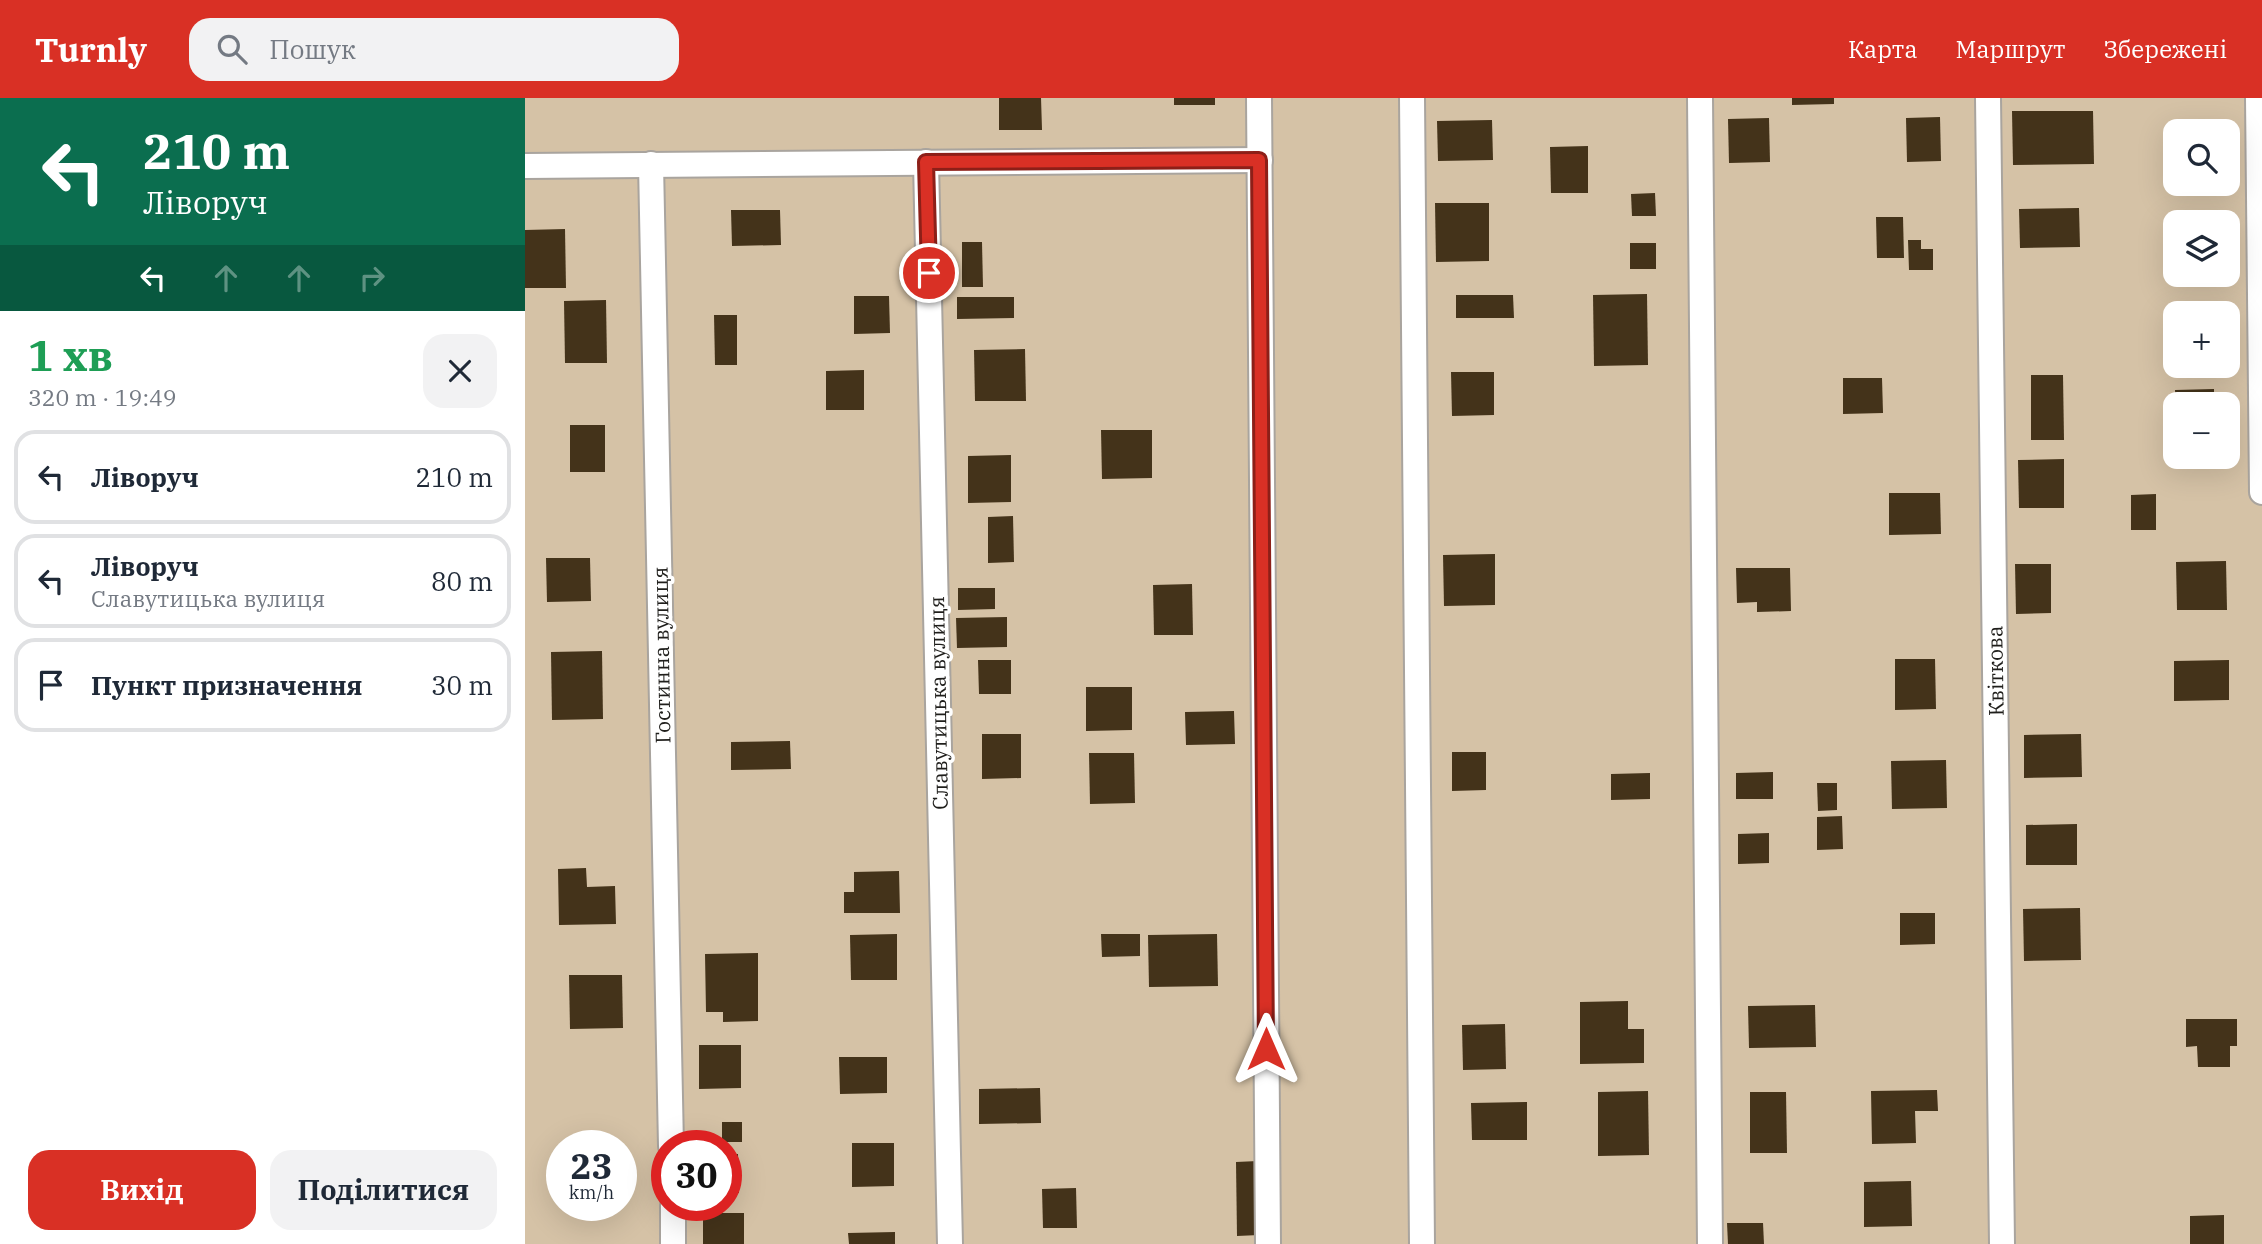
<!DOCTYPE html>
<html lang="uk">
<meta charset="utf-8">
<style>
:root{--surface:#fff;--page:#f2f2f3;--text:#1f2937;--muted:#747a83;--line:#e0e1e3;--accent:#d93025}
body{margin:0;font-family:"IBM Plex Serif",serif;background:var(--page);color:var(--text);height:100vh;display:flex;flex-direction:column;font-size:26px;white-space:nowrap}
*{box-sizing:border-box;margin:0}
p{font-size:23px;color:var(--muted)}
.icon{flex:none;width:38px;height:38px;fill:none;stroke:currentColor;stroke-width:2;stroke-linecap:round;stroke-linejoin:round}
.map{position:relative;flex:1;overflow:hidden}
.side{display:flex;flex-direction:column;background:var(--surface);width:525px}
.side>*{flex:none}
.top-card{background:#0b6e4f;color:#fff;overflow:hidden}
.buttons{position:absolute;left:1638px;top:21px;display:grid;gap:14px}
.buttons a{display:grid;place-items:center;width:77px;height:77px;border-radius:14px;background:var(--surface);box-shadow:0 7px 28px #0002;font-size:35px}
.speed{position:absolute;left:21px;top:1032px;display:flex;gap:14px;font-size:35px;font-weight:700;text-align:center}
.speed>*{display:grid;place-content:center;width:91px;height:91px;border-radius:50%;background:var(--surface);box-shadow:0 7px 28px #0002;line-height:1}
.speed small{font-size:18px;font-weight:400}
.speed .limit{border:10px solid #d22;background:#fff;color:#111}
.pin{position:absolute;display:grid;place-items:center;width:60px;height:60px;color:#fff;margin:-30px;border:4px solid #fff;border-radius:50%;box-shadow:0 2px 7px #0007}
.me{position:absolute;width:77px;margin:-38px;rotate:0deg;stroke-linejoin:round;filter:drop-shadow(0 0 5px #0008)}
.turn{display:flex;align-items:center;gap:24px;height:147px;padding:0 28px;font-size:32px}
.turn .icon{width:91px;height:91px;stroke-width:2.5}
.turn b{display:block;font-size:49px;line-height:60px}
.lanes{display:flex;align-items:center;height:66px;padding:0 28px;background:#0003;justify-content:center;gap:35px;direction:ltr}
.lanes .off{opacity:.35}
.round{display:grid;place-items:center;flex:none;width:74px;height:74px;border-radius:21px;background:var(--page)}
.headline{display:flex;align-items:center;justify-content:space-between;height:119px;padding:0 28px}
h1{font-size:42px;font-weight:800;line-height:52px;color:#1e9e55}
.primary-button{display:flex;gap:14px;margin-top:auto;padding:14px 28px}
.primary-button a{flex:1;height:80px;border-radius:21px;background:var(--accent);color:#fff;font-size:28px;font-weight:800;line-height:80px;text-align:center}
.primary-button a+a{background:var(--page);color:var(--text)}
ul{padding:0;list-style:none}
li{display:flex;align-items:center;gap:21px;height:94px;margin:0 14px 10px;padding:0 14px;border:4px solid var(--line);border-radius:21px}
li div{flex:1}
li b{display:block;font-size:26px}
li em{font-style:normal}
header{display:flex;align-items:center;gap:42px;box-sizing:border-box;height:98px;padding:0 35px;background:var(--accent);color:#fff}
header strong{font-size:33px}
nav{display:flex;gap:38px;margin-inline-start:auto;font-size:24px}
.search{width:490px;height:63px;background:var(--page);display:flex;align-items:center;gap:18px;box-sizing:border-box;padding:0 24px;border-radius:21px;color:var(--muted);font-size:26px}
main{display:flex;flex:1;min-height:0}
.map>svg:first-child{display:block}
</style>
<header>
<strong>Turnly</strong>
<div class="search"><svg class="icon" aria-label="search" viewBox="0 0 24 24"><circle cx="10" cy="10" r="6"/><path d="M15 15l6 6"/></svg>Пошук</div>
<nav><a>Карта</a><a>Маршрут</a><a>Збережені</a></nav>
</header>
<main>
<section class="side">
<div class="top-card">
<div class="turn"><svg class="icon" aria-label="left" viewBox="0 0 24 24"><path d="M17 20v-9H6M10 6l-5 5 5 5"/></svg><div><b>210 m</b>Ліворуч</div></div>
<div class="lanes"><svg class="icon" aria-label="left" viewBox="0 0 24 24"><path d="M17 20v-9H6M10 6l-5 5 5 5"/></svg><svg class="icon off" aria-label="ahead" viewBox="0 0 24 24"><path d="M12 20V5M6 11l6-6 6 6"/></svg><svg class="icon off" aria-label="ahead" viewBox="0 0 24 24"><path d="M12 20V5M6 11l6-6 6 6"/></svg><svg class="icon off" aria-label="right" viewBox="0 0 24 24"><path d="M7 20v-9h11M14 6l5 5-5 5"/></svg></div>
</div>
<div class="headline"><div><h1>1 хв</h1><p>320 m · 19:49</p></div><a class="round"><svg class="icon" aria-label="close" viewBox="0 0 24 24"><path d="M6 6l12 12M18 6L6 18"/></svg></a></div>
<ul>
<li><svg class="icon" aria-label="left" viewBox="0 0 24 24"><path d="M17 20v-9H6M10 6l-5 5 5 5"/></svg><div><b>Ліворуч</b></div><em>210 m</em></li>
<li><svg class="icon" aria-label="left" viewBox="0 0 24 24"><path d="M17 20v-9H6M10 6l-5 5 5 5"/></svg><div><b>Ліворуч</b><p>Славутицька вулиця</p></div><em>80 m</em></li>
<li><svg class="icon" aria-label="arrive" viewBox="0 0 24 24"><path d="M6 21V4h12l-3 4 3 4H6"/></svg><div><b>Пункт призначення</b></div><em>30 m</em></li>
</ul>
<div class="primary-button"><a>Вихід</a><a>Поділитися</a></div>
</section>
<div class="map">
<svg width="1737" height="1146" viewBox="0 0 1737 1146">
<rect width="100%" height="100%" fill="#eae6df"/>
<!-- green -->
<path fill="#d5c2a6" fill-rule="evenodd" d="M 0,0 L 1737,0 L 1737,1146 L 0,1146 ZM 1650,33 L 1703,33 L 1703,86 L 1650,86 ZM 1650,124 L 1703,124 L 1703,177 L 1650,177 ZM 1650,215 L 1703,215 L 1703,268 L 1650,268 ZM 1650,306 L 1703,306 L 1703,359 L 1650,359 ZM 37,1048 L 96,1048 L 96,1108 L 37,1108 ZM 142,1048 L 201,1048 L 201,1108 L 142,1108 Z"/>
<!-- building -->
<g fill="#44331a">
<path d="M 474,0 L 516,0 L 517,32 L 474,32 Z"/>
<rect x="649" y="0" width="41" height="7"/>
<path d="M 1267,0 L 1309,0 L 1309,6 L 1267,7 Z"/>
<path d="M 1487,13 L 1568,13 L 1569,66 L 1488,67 Z"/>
<path d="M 1415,19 L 1416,63 L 1382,64 L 1381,20 Z"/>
<path d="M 1244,20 L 1245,64 L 1204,65 L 1203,21 Z"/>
<path d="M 967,22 L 968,62 L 913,63 L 912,23 Z"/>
<path d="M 1701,30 L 1701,33 L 1655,33 L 1655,31 Z"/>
<path d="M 1063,48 L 1063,95 L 1026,95 L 1025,49 Z"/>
<path d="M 1130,95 L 1131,118 L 1107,118 L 1106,96 Z"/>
<path d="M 910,105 L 964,105 L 964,163 L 911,164 Z"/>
<path d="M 1554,110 L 1555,149 L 1495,150 L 1494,111 Z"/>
<path d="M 206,112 L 255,112 L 256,147 L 207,148 Z"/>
<path d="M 1351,119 L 1378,119 L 1379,160 L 1352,160 Z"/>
<path d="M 40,131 L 41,190 L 0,190 L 0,132 Z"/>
<path d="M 1383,142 L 1396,142 L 1396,151 L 1408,151 L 1408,172 L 1384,172 Z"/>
<path d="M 437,144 L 457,144 L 458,189 L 437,189 Z"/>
<rect x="1105" y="145" width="26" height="26"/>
<path d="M 1122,196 L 1123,267 L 1069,268 L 1068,197 Z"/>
<path d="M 931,197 L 988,197 L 989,220 L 931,220 Z"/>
<path d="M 329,198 L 364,198 L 365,235 L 329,236 Z"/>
<path d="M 432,199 L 489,199 L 489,220 L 432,221 Z"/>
<path d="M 81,202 L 82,265 L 40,265 L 39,203 Z"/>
<path d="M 1700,210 L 1700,215 L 1650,215 L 1650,255 L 1647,255 L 1647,211 Z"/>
<path d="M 189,217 L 212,217 L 212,267 L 190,267 Z"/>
<path d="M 500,251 L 501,303 L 450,303 L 449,252 Z"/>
<path d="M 339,272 L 339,312 L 301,312 L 301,273 Z"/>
<path d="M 926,274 L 969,274 L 969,317 L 927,318 Z"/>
<path d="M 1506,277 L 1538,277 L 1539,342 L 1506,342 Z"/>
<path d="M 1318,280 L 1357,280 L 1358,315 L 1318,316 Z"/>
<path d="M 1689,291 L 1689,306 L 1651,306 L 1650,292 Z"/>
<rect x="45" y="327" width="35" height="47"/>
<path d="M 576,332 L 627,332 L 627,380 L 577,381 Z"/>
<path d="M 486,357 L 486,404 L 443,405 L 443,358 Z"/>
<path d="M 1539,361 L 1539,410 L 1494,410 L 1493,362 Z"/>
<path d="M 1364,395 L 1415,395 L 1416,436 L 1364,437 Z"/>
<path d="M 1631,396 L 1631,432 L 1606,432 L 1606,397 Z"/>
<path d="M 488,418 L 489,464 L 463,465 L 463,419 Z"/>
<path d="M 970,456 L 970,507 L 919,508 L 918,457 Z"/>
<path d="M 21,460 L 65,460 L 66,503 L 22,504 Z"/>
<path d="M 1701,463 L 1702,512 L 1652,512 L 1651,464 Z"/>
<path d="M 1490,466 L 1526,466 L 1526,515 L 1491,516 Z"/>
<path d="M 1211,470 L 1265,470 L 1266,513 L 1232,514 L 1232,504 L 1212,505 Z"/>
<path d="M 667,486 L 668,537 L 629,537 L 628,487 Z"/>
<path d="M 433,490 L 470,490 L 470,511 L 433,512 Z"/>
<path d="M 482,519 L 482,549 L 432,550 L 431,520 Z"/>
<path d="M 77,553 L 78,621 L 27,622 L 26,554 Z"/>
<path d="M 1370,561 L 1410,561 L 1411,611 L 1370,612 Z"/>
<path d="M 453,562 L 486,562 L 486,596 L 454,596 Z"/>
<path d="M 1704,562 L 1704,602 L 1649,603 L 1649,563 Z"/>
<path d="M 561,589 L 607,589 L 607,632 L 561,633 Z"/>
<path d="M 709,613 L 710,646 L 661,647 L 660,614 Z"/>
<path d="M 457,636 L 496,636 L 496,680 L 457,681 Z"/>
<path d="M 1556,636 L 1557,679 L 1499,680 L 1499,637 Z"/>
<path d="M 265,643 L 266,671 L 206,672 L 206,644 Z"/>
<path d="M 927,654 L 961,654 L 961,692 L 927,693 Z"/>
<path d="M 564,655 L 609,655 L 610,705 L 565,706 Z"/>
<path d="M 1421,662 L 1422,710 L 1367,711 L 1366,663 Z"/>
<path d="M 1248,674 L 1248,701 L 1211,701 L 1211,675 Z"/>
<path d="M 1125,675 L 1125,701 L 1086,702 L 1086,676 Z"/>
<path d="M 1292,685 L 1312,685 L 1312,712 L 1293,713 Z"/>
<path d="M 1317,718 L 1318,751 L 1292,752 L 1292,719 Z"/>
<path d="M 1552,726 L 1552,767 L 1501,767 L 1501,727 Z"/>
<path d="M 1244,735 L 1244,765 L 1213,766 L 1213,736 Z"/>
<path d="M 61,770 L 62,789 L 90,788 L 91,826 L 34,827 L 33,771 Z"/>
<path d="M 374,773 L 375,815 L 319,815 L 319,794 L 329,794 L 329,774 Z"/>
<path d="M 1555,810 L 1556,862 L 1499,863 L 1498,811 Z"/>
<path d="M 1375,815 L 1410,815 L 1410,846 L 1375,847 Z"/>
<path d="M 372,836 L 372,882 L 326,882 L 325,837 Z"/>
<path d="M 576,836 L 615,836 L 615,858 L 577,859 Z"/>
<path d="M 692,836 L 693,888 L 624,889 L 623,837 Z"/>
<path d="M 233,855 L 233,923 L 198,924 L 198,914 L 181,914 L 180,856 Z"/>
<path d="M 44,877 L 97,877 L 98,930 L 45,931 Z"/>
<path d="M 1103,903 L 1103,931 L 1119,931 L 1119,965 L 1055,966 L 1055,904 Z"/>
<path d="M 1290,907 L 1291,949 L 1224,950 L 1223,908 Z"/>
<path d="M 1661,921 L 1712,921 L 1712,948 L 1705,948 L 1705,969 L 1673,969 L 1672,948 L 1661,949 Z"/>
<path d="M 980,926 L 981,971 L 938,972 L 937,927 Z"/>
<path d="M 174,947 L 216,947 L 216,990 L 174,991 Z"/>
<path d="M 314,959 L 362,959 L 362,995 L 315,996 Z"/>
<path d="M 515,990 L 516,1025 L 454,1026 L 454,991 Z"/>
<path d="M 1412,992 L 1413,1013 L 1390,1013 L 1391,1045 L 1347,1046 L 1346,993 Z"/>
<path d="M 1123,993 L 1124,1057 L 1073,1058 L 1073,994 Z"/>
<path d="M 1225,994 L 1261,994 L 1262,1055 L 1225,1055 Z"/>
<path d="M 1002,1004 L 1002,1042 L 947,1042 L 946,1005 Z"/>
<rect x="197" y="1024" width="20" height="20"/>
<path d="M 327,1045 L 369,1045 L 369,1088 L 327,1089 Z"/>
<path d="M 201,1056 L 213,1056 L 214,1095 L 201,1095 Z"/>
<path d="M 733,1063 L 734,1137 L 712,1138 L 711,1064 Z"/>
<path d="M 1386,1083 L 1387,1128 L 1339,1129 L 1339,1084 Z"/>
<path d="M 551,1090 L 552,1130 L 518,1130 L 517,1091 Z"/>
<rect x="178" y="1115" width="41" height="31"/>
<path d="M 1699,1117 L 1699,1146 L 1665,1146 L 1665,1118 Z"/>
<path d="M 1202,1125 L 1238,1125 L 1239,1146 L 1203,1146 Z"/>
<path d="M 370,1134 L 370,1146 L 324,1146 L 323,1135 Z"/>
</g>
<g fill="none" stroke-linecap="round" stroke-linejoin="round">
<!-- street casing -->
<g stroke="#a9a49e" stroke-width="28">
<g id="street">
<path d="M 734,0 L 743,1146"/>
<path d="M 887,0 L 897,1146"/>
<path d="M 1175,0 L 1185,1146"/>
<path d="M 1463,0 L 1477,1146"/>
<path d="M 1733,0 L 1737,394"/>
<path d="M 401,64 L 425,1146"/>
<path d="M 126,66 L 146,1048"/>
<path d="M 0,68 L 735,62"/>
<path d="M 148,1108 L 148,1146"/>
</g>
</g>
<!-- street -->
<use href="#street" stroke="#fff" stroke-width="24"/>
</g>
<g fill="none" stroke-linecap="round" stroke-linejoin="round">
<!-- route casing -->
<g stroke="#8d1f18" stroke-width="18">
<path id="route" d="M 404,175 L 401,64 L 734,62 L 741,951"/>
</g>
<!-- route -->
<use href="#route" stroke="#d93025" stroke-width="12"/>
</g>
<g text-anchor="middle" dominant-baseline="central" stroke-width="7" stroke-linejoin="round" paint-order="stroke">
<!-- street labels -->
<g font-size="21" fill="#1f1e1b" stroke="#fff">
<text transform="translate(136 557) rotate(-91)">Гостинна вулиця</text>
<text transform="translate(1470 573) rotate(-91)">Квіткова</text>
<text transform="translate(413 605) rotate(-91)">Славутицька вулиця</text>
</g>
</g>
</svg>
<div class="buttons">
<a><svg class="icon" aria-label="search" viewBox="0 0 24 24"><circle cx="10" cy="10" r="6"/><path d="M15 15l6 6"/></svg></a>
<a><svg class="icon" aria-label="layers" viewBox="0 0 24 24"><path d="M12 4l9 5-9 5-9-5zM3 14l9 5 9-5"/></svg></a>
<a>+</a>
<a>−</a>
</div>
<div class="speed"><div>23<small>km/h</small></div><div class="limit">30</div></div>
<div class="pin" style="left:404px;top:175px;background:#d93025"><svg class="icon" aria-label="arrive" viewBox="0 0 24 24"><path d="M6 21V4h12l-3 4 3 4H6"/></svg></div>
<svg class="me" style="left:741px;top:951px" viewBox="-20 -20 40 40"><path d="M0-17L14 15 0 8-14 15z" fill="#d93025" stroke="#fff" stroke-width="4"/></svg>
</div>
</main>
